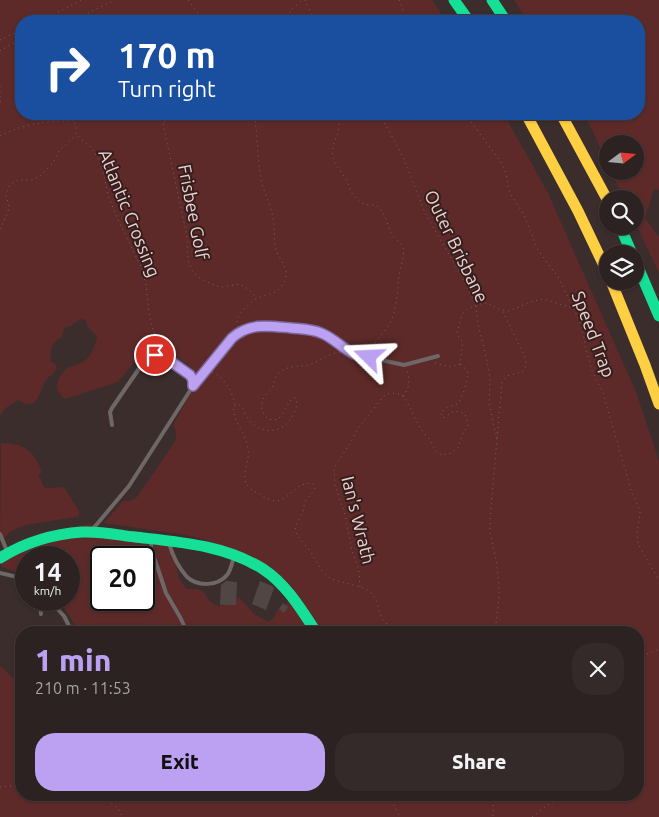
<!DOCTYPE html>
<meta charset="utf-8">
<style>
:root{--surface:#2c2221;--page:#342a2a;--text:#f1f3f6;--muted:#a6a4a5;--line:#483f3f;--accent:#bca0f2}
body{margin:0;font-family:Ubuntu,sans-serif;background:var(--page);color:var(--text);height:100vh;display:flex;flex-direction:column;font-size:19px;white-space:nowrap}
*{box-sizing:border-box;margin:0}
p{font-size:16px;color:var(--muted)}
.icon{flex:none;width:28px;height:28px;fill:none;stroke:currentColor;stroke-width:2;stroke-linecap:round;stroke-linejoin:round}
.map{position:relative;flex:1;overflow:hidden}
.sheet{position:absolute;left:15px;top:626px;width:629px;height:175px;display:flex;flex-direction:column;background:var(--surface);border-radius:20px;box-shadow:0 1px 4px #0004,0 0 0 1px var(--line)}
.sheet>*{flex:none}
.guide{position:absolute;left:15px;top:15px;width:630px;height:105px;border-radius:20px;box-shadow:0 1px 4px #0004,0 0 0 1px var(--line);background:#1a4fa0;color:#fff;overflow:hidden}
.needle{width:32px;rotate:74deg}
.fabs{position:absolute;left:599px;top:135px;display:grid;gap:10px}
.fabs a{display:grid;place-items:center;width:45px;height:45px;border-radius:50%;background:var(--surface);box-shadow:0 1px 4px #0004,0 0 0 1px var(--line);font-size:25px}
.speed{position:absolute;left:15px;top:546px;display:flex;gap:10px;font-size:25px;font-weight:700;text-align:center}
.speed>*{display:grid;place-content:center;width:65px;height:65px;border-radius:50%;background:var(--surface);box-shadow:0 1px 4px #0004,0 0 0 1px var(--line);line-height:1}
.speed small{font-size:12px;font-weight:400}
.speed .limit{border:2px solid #111;border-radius:8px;background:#fff;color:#111}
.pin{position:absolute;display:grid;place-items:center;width:42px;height:42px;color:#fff;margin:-21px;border:2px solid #fff;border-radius:50%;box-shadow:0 1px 5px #0007}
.me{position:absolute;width:55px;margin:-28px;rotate:291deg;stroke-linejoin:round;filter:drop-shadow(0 0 4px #0008)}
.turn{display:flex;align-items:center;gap:18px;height:105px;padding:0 20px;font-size:22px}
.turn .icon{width:65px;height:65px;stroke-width:2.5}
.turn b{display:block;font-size:35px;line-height:42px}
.round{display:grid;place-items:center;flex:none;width:52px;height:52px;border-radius:20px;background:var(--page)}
.head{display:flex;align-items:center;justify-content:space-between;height:85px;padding:0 20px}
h1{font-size:30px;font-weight:800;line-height:38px;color:var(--accent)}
.action{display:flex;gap:10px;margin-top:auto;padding:10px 20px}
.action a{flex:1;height:58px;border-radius:20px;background:var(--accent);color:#111;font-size:20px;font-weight:800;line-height:58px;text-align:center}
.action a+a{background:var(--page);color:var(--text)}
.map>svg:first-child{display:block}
</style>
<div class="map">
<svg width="659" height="817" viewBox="0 0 659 817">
<rect width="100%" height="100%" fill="#3b2d2c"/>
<!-- green -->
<g fill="#5d2a29" fill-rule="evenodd">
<path d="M 0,0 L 432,0 L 446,21 L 21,21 L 21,114 L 504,114 L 548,193 L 636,392 L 659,461 L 659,817 L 0,817 L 0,666 L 16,681 L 21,682 L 21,743 L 18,750 L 14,779 L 21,781 L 21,795 L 42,795 L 49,797 L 74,795 L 194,795 C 215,801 237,801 257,795 L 638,795 L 638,632 L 319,632 L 295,596 L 232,550 L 203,539 L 179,534 L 104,523 L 123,501 L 129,501 L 137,497 L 176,440 L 176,431 L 173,425 L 198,381 C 198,379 198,376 196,373 C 191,364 166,349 155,348 C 151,348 147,349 143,351 L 118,382 L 65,399 C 55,391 55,385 61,375 C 62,373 65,370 66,369 C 73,365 81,365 88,358 C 91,355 97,341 97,337 L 88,327 L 85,320 L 80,319 L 69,327 L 66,327 L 64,329 L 62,337 C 50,343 50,349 51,361 L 55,364 L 57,367 C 55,374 50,375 46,380 C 41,387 39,407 26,404 C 23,403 21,401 18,400 L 7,407 L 0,415 Z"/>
<path d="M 514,0 L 659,0 L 659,190 L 654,189 L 645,218 L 659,237 L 659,273 L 635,222 L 635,199 L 624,199 L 611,171 L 635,171 L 635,144 L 608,144 L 607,163 L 591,127 L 583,114 L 639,114 L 639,21 L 528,21 Z"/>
<path d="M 1,443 C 24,443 35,451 42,473 L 38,474 L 44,487 L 47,488 L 64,487 L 79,511 L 79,515 L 77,517 L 25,525 L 10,532 L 0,542 Z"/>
<path d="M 90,524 L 99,527 L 166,539 C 169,544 172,549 174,554 C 178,569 175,576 187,589 C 192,589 200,588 204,592 C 204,592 208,599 208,599 C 213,605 218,606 224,606 C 229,600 232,597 240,598 L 254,614 L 268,622 C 276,619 274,614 279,609 C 283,605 286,605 289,600 L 314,632 L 77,632 C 74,620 66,610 57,600 L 69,600 L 69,558 L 26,558 L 26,575 L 2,567 L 0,561 L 55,533 L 73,527 ZM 101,558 L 144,558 L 144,600 L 101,600 Z"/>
</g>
<!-- building -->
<g fill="#524645">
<path d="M 226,581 L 237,582 L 236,605 L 220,605 L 221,585 Z"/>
<path d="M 260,581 L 272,586 L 274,588 L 266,610 L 252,604 Z"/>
<path d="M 283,603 L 288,607 L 284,613 L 279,609 Z"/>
</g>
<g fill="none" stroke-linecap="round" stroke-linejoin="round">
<!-- path -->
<g stroke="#6e6665" stroke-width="1" stroke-dasharray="1 4" stroke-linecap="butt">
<path d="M 188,0 L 198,13 L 201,21"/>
<path d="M 305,0 L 311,13 L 317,21"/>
<path d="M 399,0 L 401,4 L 406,21"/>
<path d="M 40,21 L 82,0"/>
<path d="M 75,21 L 90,12 L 115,0"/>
<path d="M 284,21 L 292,9 L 302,0"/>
<path d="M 0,40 L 21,30"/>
<path d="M 0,51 L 21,39"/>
<path d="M 0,86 L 0,102"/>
<path d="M 70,114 L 76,126 L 76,135 L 90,146 L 99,160 L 102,168 L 108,195 L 117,218 L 142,269 L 146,285 L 149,313 L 153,330 L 160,349"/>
<path d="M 161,114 L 187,237 C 188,257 185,272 207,282 C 212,284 217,287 222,287 C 228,287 235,283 241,285 C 247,287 252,293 256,297"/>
<path d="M 338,114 C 344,132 329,143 333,158 C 336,167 343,174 347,181 C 349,186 350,191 353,195 C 356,198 359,201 362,203 C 367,206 372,204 377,206 C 384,210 388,226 391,233 C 394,239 401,242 403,248 C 405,255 401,264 400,271 C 397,288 398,307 390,323 C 384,334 374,340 370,352"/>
<path d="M 380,114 L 404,159 L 425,213 L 461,275 L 476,305 L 477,320 L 489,370 L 490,382 L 489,404 L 497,439 L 490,519 L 490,533 L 496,559 L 499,584 L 499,598 L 495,632"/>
<path d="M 465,114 L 501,162 L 506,173 L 508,187 L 510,193 L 524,215 L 538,250 L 558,277 L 580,322 L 582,328 L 586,350 L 592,371 L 603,393 L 632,493 L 640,510 L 640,514 L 637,534 L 638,544 L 659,580"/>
<path d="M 164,122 L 172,119 L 179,114"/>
<path d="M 0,136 C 26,123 45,121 74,121"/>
<path d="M 0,229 L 8,212 L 9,206 L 6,195 L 8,188 L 11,184 L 18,180 L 32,180 L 40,176 L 53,163 L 59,151 L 76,135"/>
<path d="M 238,327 C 237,324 237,322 237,320 C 239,313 252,300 258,298 C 269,293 280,294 285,280 C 290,266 276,258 275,245 C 274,236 275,227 273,218 C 271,204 263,192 261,178 C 257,157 258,135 254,114"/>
<path d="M 340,352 C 327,354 319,362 308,365 C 298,367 287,365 278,374 C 274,378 275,383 272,388 C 268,394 263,395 262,404 C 260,415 272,426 281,416 C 285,411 287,404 292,399 L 296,398 C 299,405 294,414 290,420 C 280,434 260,434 249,420 C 245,415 244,408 238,404 L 234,406 C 231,419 247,435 248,449 C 250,460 243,471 245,480 C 246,486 252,491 258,493 C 263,496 269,501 276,501 C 290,500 297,480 313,484 L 315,488 C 313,493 309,496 306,500 C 304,504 304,508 303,511 C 301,518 293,525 296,532 C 299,540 308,547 312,554 C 317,562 321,573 330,578 C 343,584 359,584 370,592 C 382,601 375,622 392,626 C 400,627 410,625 419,626 L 421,627 L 422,632"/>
<path d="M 435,363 L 450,367 L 460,364"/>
<path d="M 212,372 C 225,378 231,390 235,404"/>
<path d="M 403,396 C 410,388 410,380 407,370"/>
<path d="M 497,438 L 502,382 L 507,376 C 518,372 529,375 525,357 L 502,310"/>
<path d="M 360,587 L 359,570 L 352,551 L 345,515 L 335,485 L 334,470 L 336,465 L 352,440 L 358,428 L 383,397 L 387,394 L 391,393 L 399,394 L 405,398 L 420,428 L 430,440 L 435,450 L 438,453 L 442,455 L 452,453 L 458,448 L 462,435 L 468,426 L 468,423 L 465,414 L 456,411 L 450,413 L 446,417 L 443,418 L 441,414 C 445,405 450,408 457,404 C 461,402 469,378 468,373 C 467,369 462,367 460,363 L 463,342 L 459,338 L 457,332 L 461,319 L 463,313 L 467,309 L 480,304 L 487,303 L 501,310 L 509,311 L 533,301 L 543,299 L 573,308"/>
<path d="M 422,627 L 433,626 L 448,631 L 467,632"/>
<path d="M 638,658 L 659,649"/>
<path d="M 0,787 L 21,785"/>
<path d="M 39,795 L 49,796 L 93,795"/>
<path d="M 106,795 L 111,803 L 117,807 L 123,817"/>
<path d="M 392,795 L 393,803 L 400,817"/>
<path d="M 493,795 L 493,817"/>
<path d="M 532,817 L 562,795"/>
</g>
<!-- lane -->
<g stroke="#6d6766" stroke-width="4">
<path d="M 193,386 L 232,338 C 242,330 253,326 265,325 L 315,331 L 321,333 L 336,341 L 353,354 L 404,365 L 438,356"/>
<path d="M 92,530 L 129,486 L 193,386 C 193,382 193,378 190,375 C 187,371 164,356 160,355 C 154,354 149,356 145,360 L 112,408 L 110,412 L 112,425"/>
<path d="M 0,534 L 7,551"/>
<path d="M 151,541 L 151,548 L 166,593 L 180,617 L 187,632"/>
<path d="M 169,543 C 172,554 179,568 187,577 C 198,587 218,586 227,575 C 231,570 232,563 234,556"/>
<path d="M 0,573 L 26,579"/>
<path d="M 40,600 L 41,614"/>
<path d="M 49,600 L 64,616 L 72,632"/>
</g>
<!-- fast -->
<g stroke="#16e098" stroke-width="11">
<path d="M 454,0 L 469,21"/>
<path d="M 492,0 L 506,21"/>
<path d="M 620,226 L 632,254"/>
<path d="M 635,260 L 659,316"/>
<path d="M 0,558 C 24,543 54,534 82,532 C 100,531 118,535 135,537 C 179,542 225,545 263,569 C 286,584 301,609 316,632"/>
</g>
<!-- slow -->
<g stroke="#ffcf43" stroke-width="11">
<path d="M 526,114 L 578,211 L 608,274"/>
<path d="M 561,114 L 608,201"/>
<path d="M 611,281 L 645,365 L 659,404"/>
</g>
</g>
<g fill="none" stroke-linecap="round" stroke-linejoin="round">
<!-- route casing -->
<g stroke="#7a689d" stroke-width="12">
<path id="route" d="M 155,355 L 163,356 L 190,375 L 193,380 L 193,386 L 232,338 C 250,322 270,326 291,328 C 301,329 312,329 321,333 C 334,338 343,349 354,354 C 358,356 364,356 369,357"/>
</g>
<!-- route -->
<use href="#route" stroke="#bca0f2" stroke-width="9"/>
</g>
<g text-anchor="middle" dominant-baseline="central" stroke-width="4" stroke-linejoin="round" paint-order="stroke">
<!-- street labels -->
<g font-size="18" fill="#e6d4d2" stroke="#371d1c">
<text transform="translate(194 212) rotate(79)">Frisbee Golf</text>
<text transform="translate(130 213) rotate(68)">Atlantic Crossing</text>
<text transform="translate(457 246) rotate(64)">Outer Brisbane</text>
<text transform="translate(594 334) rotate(69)">Speed Trap</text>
<text transform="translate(359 520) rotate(76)">Ian's Wrath</text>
</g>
</g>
</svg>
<div class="fabs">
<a><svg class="needle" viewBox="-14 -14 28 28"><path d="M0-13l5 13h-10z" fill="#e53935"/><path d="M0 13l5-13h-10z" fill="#a6a4a5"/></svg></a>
<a><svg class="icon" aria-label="search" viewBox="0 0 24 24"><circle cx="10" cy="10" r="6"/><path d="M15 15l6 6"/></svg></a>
<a><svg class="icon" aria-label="layers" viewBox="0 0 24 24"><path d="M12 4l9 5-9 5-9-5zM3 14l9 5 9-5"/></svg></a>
</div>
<div class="speed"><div>14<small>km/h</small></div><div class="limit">20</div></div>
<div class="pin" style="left:155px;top:355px;background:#d93025"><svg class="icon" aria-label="arrive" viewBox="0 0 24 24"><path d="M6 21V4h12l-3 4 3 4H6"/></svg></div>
<svg class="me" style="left:369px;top:357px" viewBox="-20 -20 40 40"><path d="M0-17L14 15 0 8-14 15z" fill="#bca0f2" stroke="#fff" stroke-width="4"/></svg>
<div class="guide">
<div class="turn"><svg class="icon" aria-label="right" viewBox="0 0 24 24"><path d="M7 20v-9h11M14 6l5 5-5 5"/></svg><div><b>170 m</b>Turn right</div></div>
</div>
<section class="sheet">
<div class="head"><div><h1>1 min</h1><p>210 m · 11:53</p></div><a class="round"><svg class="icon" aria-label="close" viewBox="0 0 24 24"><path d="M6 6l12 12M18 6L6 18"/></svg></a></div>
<div class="action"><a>Exit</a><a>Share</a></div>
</section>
</div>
